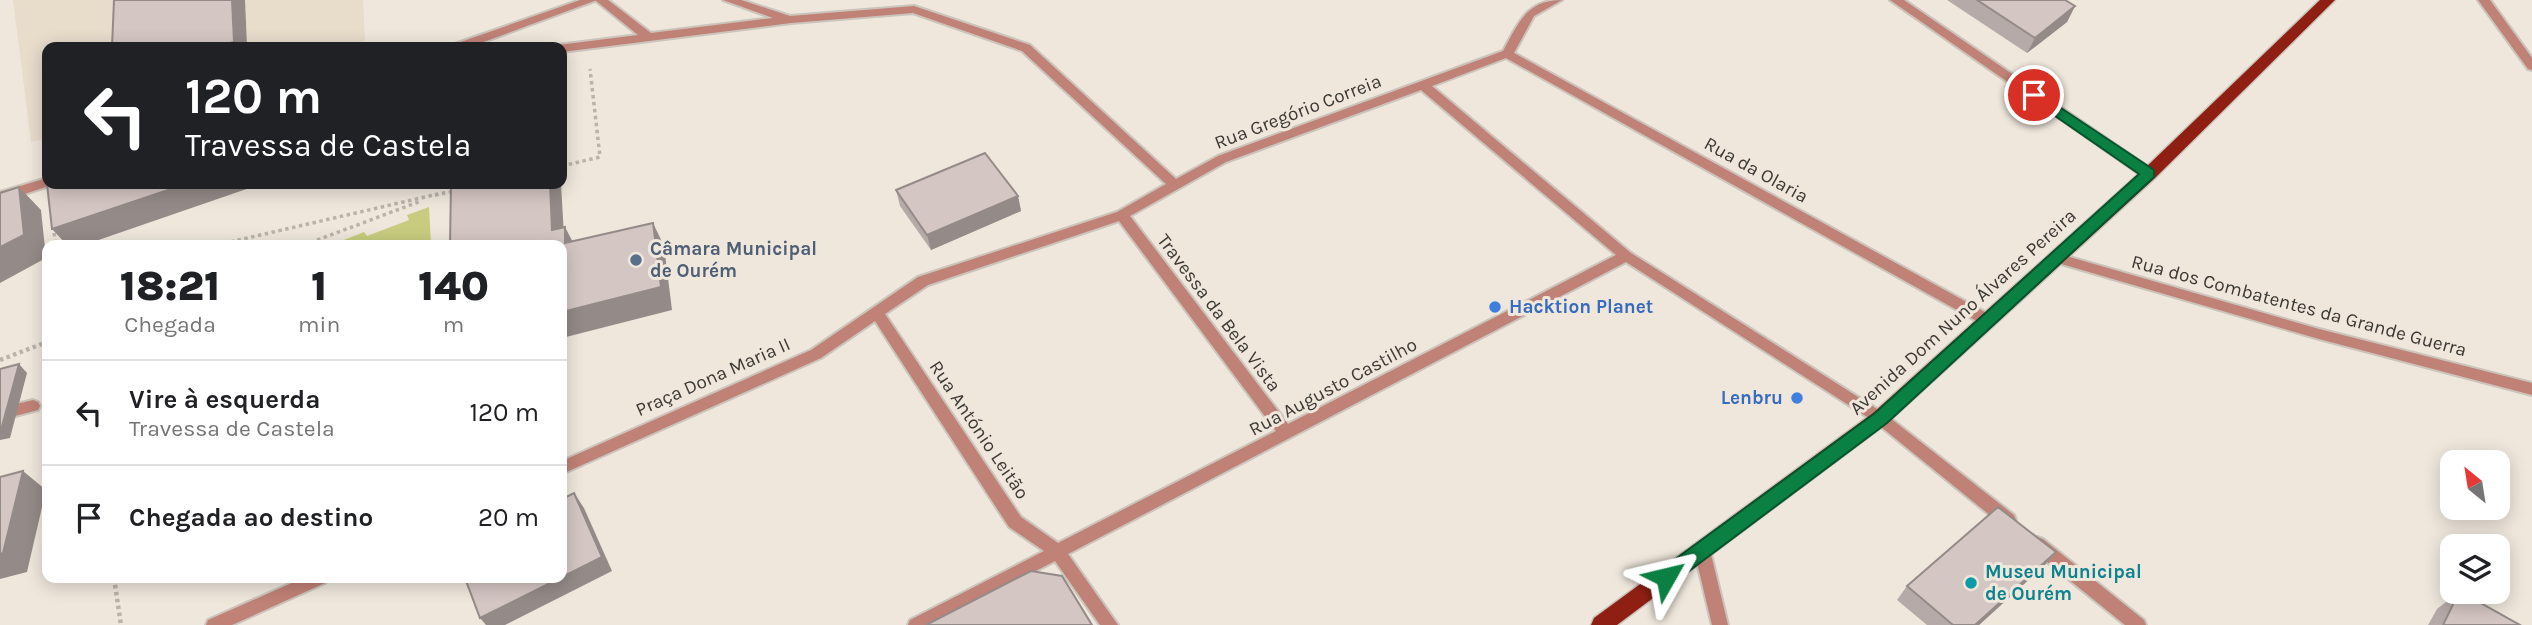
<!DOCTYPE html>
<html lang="pt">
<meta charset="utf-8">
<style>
:root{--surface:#fff;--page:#f6f6f6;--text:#202124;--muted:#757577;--line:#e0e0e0}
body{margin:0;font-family:Karla,sans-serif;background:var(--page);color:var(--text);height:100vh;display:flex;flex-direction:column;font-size:26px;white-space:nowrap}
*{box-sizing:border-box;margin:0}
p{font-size:23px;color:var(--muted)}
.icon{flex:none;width:38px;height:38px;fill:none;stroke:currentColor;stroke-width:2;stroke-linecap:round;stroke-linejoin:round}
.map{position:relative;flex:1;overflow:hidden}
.drawer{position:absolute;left:42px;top:240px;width:525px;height:343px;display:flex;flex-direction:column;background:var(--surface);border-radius:14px;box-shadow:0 4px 18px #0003}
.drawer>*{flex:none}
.banner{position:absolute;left:42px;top:42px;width:525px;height:147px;border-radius:14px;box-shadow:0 4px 18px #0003;background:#202124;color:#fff;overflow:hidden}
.needle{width:46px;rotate:330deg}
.buttons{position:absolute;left:2440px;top:450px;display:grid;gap:14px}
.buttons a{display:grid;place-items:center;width:70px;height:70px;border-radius:14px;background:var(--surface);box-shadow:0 4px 18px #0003;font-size:35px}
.pin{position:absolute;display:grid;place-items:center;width:60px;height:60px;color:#fff;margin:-30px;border:4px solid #fff;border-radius:50%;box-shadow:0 2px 7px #0007}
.me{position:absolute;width:77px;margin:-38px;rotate:53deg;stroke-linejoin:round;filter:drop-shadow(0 0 5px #0008)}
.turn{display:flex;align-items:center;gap:24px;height:147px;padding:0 28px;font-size:32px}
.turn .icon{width:91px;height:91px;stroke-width:2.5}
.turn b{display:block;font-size:49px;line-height:60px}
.eta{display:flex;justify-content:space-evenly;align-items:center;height:119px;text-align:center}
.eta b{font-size:42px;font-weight:800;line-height:49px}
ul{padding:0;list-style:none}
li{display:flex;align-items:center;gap:21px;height:105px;padding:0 28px;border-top:2px solid var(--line)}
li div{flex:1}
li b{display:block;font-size:26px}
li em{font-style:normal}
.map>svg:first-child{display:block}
</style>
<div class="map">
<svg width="2532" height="625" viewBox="0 0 2532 625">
<rect width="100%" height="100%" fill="#efe7dc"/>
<!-- built -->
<path fill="#e8dccb" d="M 13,0 L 363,0 L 365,41 L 344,47 L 47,47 L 47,138 L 31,142 Z"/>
<!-- green -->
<path fill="#c7cc7f" d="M 429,207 L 431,245 L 331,245 L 364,232 L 367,236 L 409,220 L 407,215 Z"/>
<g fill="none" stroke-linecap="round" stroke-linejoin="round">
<!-- service casing -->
<g stroke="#cbc4bb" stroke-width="4">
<path id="service" d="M 33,400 L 38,402 L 40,406 L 38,410 L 0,420 L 0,408 Z"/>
</g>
<!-- minor casing -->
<g stroke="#cbc4bb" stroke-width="4">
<g id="minor">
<path d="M 595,0 L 608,0 L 651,33 L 773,18 L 723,0 L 741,0 L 790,16 L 914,6 L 1030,45 L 1176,179 L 1218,156 L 1503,51 C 1518,24 1526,0 1562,0 L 1534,16 L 1514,53 L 1992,316 L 1994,320 L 1992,324 L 1982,324 L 1506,58 L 1432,86 L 1631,253 L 1885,414 L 2014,515 L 2016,520 L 2014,525 L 2008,527 L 2002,525 L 1875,422 L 1626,262 L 1068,554 L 1118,625 L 1100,625 L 1055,561 L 932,625 L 908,625 L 910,620 L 1044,551 L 1009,527 L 875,321 L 821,358 L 562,474 L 562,461 L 811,350 L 918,277 L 1117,212 L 1166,184 L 1022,51 L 913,13 L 791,23 L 562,52 L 562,47 L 557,47 L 558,45 L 638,35 ZM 1421,90 L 1616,255 L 1288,424 L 1130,216 L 1226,162 ZM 1119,221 L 1276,431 L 1058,543 L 1021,517 L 885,314 L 928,285 Z"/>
<path d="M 1890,0 L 1904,0 L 2154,171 L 2155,174 L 2154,177 L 2144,177 Z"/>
<path d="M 2478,0 L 2490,0 L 2532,58 L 2532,70 L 2528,69 Z"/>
<path d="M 2056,253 L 2319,329 L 2532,383 L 2532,395 L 2319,339 L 2051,261 L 2049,258 L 2051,255 Z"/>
<path d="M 2037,537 L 2043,539 L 2144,620 L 2146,625 L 2125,625 L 2031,549 L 2029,544 L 2031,539 Z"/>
<path d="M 1702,543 L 1708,545 L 1710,550 L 1728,625 L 1712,625 L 1694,550 L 1696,545 Z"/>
<path d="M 303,578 L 327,578 L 325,583 L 232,625 L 206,625 L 208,620 Z"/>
</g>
</g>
<!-- tertiary casing -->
<g stroke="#cbc4bb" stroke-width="4">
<g id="tertiary">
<path d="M 580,0 L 597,0 L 470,47 L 453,47 L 455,44 Z"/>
<path d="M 47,178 L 47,184 L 52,185 L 0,202 L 0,192 Z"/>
</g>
</g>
<!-- primary casing -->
<g stroke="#cbc4bb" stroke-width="3">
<path id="primary" d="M 2320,0 L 2335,0 L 2155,178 L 1887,423 L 1617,625 L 1591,625 L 1594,618 L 1873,413 L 2143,170 Z"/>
</g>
<!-- path-far1 -->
<g stroke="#b9b3aa" stroke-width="3.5" stroke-dasharray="3.5 3.5" stroke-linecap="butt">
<path d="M 562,166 L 600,157 L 590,69"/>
<path d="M 435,195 L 454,191"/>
<path d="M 53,226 L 56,245"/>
<path d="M 217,245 L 438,194"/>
<path d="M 304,245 L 421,201"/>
</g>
<!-- path -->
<g stroke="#b9b3aa" stroke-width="4.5" stroke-dasharray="3.5 3.5" stroke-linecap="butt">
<path d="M 0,360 L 47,342"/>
<path d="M 114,578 L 121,625"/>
</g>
<!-- service -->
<use href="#service" fill="#c08176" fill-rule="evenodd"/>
<!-- minor -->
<use href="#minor" fill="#c08176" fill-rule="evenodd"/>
<!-- tertiary -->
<use href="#tertiary" fill="#c08176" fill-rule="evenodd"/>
<!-- primary -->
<use href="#primary" fill="#901f13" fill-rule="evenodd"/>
</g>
<!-- wall -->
<g fill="#b6aaa8">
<path d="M 1947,0 L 2065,0 L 2075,6 L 2067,22 L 2027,53 Z"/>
<path d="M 896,190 L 1018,196 L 1021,211 L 931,250 L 900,206 Z"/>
<path d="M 2056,552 L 2044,566 L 1979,625 L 1927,625 L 1897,600 L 1907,586 Z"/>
<path d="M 2459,592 L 2461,592 L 2520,625 L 2428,625 L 2437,609 Z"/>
</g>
<!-- shaded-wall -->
<g fill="#948b88">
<path d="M 232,0 L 245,0 L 247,47 L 213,47 Z"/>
<path d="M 2075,6 L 2067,22 L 2027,53 L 2035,38 Z"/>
<path d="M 186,184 L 261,184 L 84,245 L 67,245 L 52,229 Z"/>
<path d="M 550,184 L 561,184 L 565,253 L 552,230 Z"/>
<path d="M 19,187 L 41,210 L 46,258 L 0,283 L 0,247 Z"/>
<path d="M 1018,196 L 1021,211 L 931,250 L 927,235 Z"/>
<path d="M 653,223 L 664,246 L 672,310 L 562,338 L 562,312 Z"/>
<path d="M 565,227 L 577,250 L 565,243 Z"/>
<path d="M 19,364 L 27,373 L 10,438 L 0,440 L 0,430 Z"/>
<path d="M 23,471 L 46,490 L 27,572 L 0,579 L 0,554 Z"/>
<path d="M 574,493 L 584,508 L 612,571 L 505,625 L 486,625 L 480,618 Z"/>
<path d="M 2056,552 L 2044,566 L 1979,625 L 1975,625 Z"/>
</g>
<!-- building -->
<g fill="#d4c6c3" stroke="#948b88" stroke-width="2">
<path d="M 114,0 L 232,0 L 234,42 L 213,47 L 112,47 Z"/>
<path d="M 1977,0 L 2065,0 L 2075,6 L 2035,38 Z"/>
<path d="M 985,153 L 1018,196 L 927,235 L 896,190 Z"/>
<path d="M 47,184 L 186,184 L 52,229 Z"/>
<path d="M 451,184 L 550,184 L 552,230 L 565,227 L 565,243 L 653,223 L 661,287 L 562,312 L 562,245 L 450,245 Z"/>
<path d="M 19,187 L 24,235 L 0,247 L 0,193 Z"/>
<path d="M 19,364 L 1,430 L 0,430 L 0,369 Z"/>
<path d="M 23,471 L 3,553 L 0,554 L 0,477 Z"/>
<path d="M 574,493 L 602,557 L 480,618 L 465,578 L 562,578 L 562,499 Z"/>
<path d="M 1998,507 L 2056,552 L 1975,625 L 1953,625 L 1907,586 Z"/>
<path d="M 1031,571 L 1062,576 L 1092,625 L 926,625 Z"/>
<path d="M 2459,592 L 2461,592 L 2520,625 L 2443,625 Z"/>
</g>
<!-- route -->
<path fill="#0b8043" stroke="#07532c" stroke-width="2" d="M 2034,90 L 2154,170 L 2154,177 L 1887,423 L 1673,583 L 1659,583 L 1657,577 L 1659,571 L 1875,413 L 2139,174 L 2029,98 L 2029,92 Z"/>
<!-- markers -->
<circle fill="#5c6f8a" stroke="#efe7dc" stroke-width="2.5" cx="636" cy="260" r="7"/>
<g fill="#3f7fe0" stroke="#efe7dc" stroke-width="2.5">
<circle cx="1495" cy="307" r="7"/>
<circle cx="1797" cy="398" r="7"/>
</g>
<circle fill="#0f9aa8" stroke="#efe7dc" stroke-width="2.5" cx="1971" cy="583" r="7"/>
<g text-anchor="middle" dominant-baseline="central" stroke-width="6" stroke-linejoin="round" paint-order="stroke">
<!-- street labels -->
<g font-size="19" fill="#3c3935" stroke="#efe7dc">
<text transform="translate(1298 112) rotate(-21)">Rua Gregório Correia</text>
<text transform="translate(1756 170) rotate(29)">Rua da Olaria</text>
<text transform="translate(2299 306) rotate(15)">Rua dos Combatentes da Grande Guerra</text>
<text transform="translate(1963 312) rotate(-42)">Avenida Dom Nuno Álvares Pereira</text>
<text transform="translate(1219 313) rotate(53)">Travessa da Bela Vista</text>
<text transform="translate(713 377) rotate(-24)">Praça Dona Maria II</text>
<text transform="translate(1333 387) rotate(-28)">Rua Augusto Castilho</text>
<text transform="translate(979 430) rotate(56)">Rua António Leitão</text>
</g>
<!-- service labels -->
<g font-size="19" font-weight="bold" fill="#4e5e75" stroke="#efe7dc" text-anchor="start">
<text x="650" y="249">Câmara Municipal<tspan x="650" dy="22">de Ourém</tspan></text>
</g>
<!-- shop labels -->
<g font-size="19" font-weight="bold" fill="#366cbe" stroke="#efe7dc" text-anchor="start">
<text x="1509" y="307">Hacktion Planet</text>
<text x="1783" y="398" text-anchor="end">Lenbru</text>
</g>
<!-- culture labels -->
<g font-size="19" font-weight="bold" fill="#0d838f" stroke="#efe7dc" text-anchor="start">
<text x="1985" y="572">Museu Municipal<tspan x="1985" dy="22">de Ourém</tspan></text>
</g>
</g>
</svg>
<div class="buttons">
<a><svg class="needle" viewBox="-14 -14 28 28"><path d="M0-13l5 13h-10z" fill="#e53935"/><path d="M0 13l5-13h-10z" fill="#757577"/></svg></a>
<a><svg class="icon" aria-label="layers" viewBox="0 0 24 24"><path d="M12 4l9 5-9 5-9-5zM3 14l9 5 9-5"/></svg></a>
</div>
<div class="pin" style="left:2034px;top:95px;background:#d93025"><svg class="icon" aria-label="arrive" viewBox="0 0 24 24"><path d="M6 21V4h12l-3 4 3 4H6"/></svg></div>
<svg class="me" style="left:1666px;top:577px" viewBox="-20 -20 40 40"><path d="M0-17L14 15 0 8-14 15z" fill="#0b8043" stroke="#fff" stroke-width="4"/></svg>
<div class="banner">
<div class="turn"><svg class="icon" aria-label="left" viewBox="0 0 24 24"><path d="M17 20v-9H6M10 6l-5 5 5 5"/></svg><div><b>120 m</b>Travessa de Castela</div></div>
</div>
<section class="drawer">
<div class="eta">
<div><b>18:21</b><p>Chegada</p></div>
<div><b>1</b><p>min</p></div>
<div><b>140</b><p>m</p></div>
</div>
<ul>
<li><svg class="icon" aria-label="left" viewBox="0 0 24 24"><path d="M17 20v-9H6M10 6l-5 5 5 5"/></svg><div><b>Vire à esquerda</b><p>Travessa de Castela</p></div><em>120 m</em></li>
<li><svg class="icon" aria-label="arrive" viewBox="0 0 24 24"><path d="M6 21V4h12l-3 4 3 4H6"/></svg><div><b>Chegada ao destino</b></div><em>20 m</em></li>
</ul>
</section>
</div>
